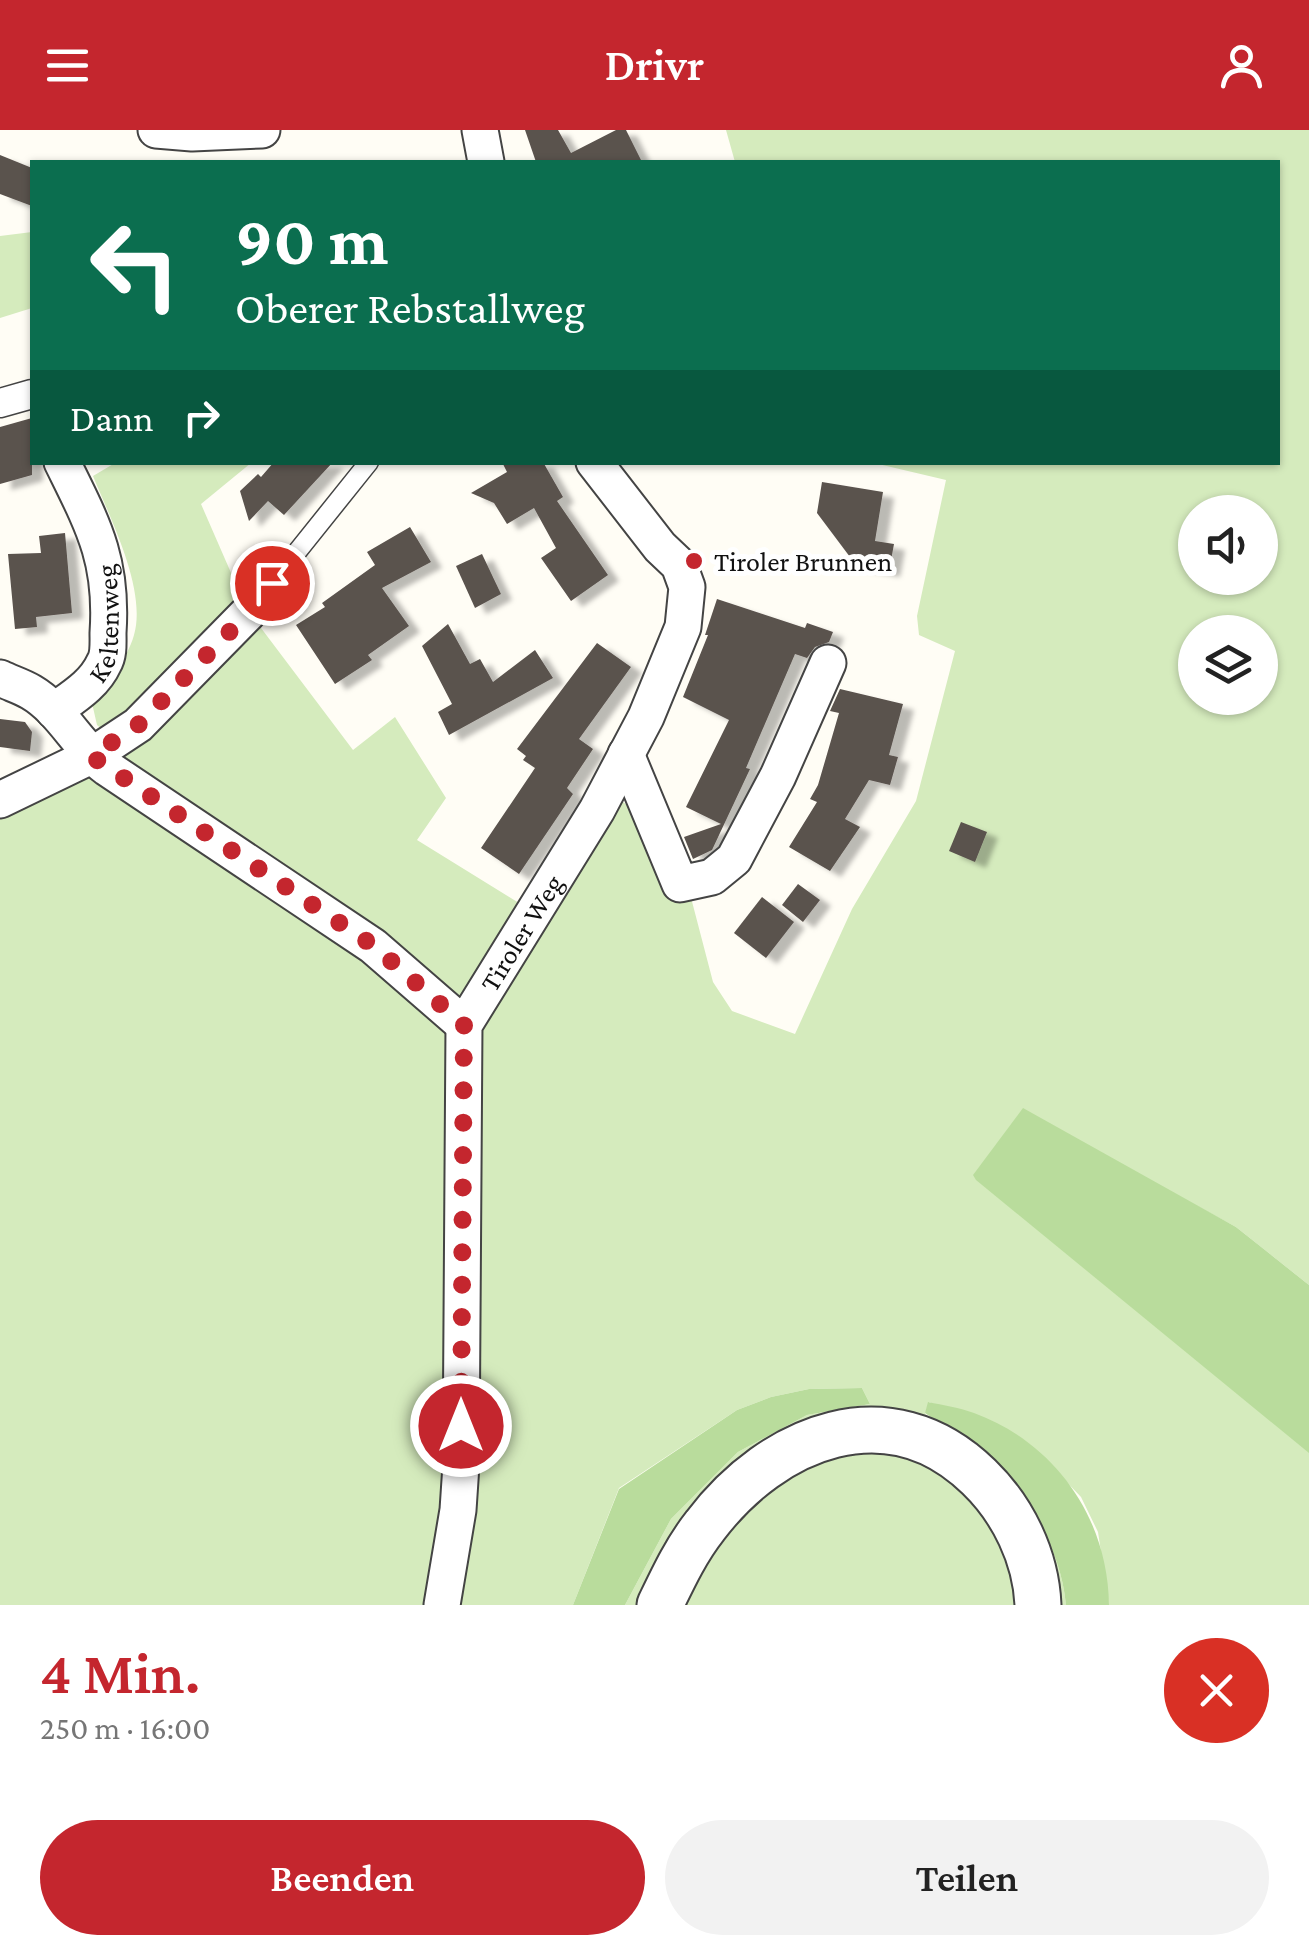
<!DOCTYPE html>
<html lang="de">
<meta charset="utf-8">
<style>
:root{--surface:#fff;--page:#f2f2f2;--text:#222;--muted:#767676;--accent:#c4262e}
body{margin:0;font-family:"Crimson Pro",serif;background:var(--page);color:var(--text);height:100vh;display:flex;flex-direction:column;font-size:38px;white-space:nowrap}
*{box-sizing:border-box;margin:0}
p{font-size:32px;color:var(--muted)}
.icon{flex:none;width:55px;height:55px;fill:none;stroke:currentColor;stroke-width:2;stroke-linecap:round;stroke-linejoin:round}
.map{position:relative;height:1475px;overflow:hidden}
.side{display:flex;flex-direction:column;background:var(--surface);flex:1}
.side>*{flex:none}
.guide{position:absolute;left:30px;top:30px;width:1250px;height:305px;border-radius:0px;box-shadow:0 2px 8px #0004;background:#0b6e4f;color:#fff;overflow:hidden}
.buttons{position:absolute;left:1178px;top:365px;display:grid;gap:20px}
.buttons a{display:grid;place-items:center;width:100px;height:100px;border-radius:50%;background:var(--surface);box-shadow:0 2px 8px #0004;font-size:50px}
.pin{position:absolute;display:grid;place-items:center;width:85px;height:85px;color:#fff;margin:-42px;border:5px solid #fff;border-radius:50%;box-shadow:0 2px 10px #0007}
.me{position:absolute;width:110px;margin:-55px;rotate:0deg;stroke-linejoin:round;filter:drop-shadow(0 0 8px #0008)}
.turn{display:flex;align-items:center;gap:35px;height:210px;padding:0 40px;font-size:45px}
.turn .icon{width:130px;height:130px;stroke-width:2.5}
.turn b{display:block;font-size:70px;line-height:85px}
.then{display:flex;align-items:center;height:95px;padding:0 40px;background:#0003;gap:20px;font-size:38px}
.round{display:grid;place-items:center;flex:none;width:105px;height:105px;border-radius:52px;background:var(--page)}
.headline{display:flex;align-items:center;justify-content:space-between;height:170px;padding:0 40px}
h1{font-size:60px;font-weight:600;line-height:75px;color:var(--accent)}
.action{display:flex;gap:20px;margin-top:auto;padding:20px 40px}
.action a{flex:1;height:115px;border-radius:60px;background:var(--accent);color:#fff;font-size:40px;font-weight:600;line-height:115px;text-align:center}
.action a+a{background:var(--page);color:var(--text)}
header{display:flex;justify-content:space-between;align-items:center;height:130px;padding:0 40px;background:var(--accent);color:#fff;font-size:45px;font-weight:600}
.map>svg:first-child{display:block}
</style>
<header><svg class="icon" aria-label="menu" viewBox="0 0 24 24"><path d="M4 6h16M4 12h16M4 18h16"/></svg>Drivr<svg class="icon" aria-label="person" viewBox="0 0 24 24"><circle cx="12" cy="8" r="4"/><path d="M4 21q1-7 8-7t8 7"/></svg></header>
<div class="map">
<svg width="1309" height="1475" viewBox="0 0 1309 1475">
<defs>
<filter id="shadow"><feDropShadow dx="11" dy="6" stdDeviation="2.5" flood-color="#0004"/></filter>
</defs>
<rect width="100%" height="100%" fill="#fffdf5"/>
<!-- green -->
<g fill="#d5ebbd" fill-rule="evenodd">
<path d="M 726,0 L 1309,0 L 1309,1155 L 1236,1097 L 1175,1064 L 1309,1173 L 1309,1475 L 1109,1475 L 1098,1402 L 1081,1367 L 1036,1320 L 929,1272 L 925,1284 C 992,1329 1058,1389 1066,1475 L 625,1475 L 671,1389 L 738,1322 L 807,1285 L 870,1274 L 862,1258 L 809,1259 L 771,1267 L 737,1280 L 619,1358 L 573,1475 L 0,1475 L 0,685 L 107,638 L 153,604 L 258,494 L 353,620 L 395,587 L 446,668 L 417,710 L 532,781 L 620,670 C 655,691 639,735 668,760 L 689,760 L 713,852 L 732,881 L 795,904 L 852,779 L 916,671 L 955,521 L 919,505 L 917,486 L 946,350 L 874,333 L 1278,332 L 1278,32 L 735,32 ZM 1195,382 L 1260,382 L 1260,448 L 1195,448 ZM 1195,502 L 1260,502 L 1260,568 L 1195,568 Z"/>
<path d="M 32,102 L 32,178 L 0,188 L 0,106 Z"/>
<path d="M 115,333 L 251,333 L 201,374 L 242,468 L 188,527 L 105,602 L 97,595 L 92,573 C 107,553 127,530 134,505 C 147,460 110,388 93,346 Z"/>
</g>
<!-- forest -->
<g fill="#b9dc9c">
<path d="M 1023,978 L 1236,1097 L 1309,1155 L 1309,1323 L 976,1050 L 973,1045 Z"/>
<path d="M 862,1258 L 870,1274 L 807,1285 L 738,1322 L 671,1389 L 625,1475 L 573,1475 L 619,1359 L 737,1280 L 771,1267 L 809,1259 Z"/>
<path d="M 928,1272 C 943,1275 960,1278 974,1283 C 1056,1313 1108,1389 1109,1475 L 1066,1475 C 1058,1389 992,1329 925,1283 Z"/>
</g>
<!-- building -->
<g fill="#5a524d" filter="url(#shadow)">
<path d="M 525,0 L 558,0 L 571,23 L 616,0 L 626,0 L 642,32 L 536,32 Z"/>
<path d="M 0,25 L 32,38 L 32,76 L 0,64 Z"/>
<path d="M 32,288 L 32,345 L 0,354 L 0,297 Z"/>
<path d="M 274,332 L 333,332 L 284,385 L 268,371 L 249,391 L 240,361 L 258,344 L 261,347 Z"/>
<path d="M 502,332 L 543,332 L 563,367 L 557,371 L 608,445 L 571,471 L 541,428 L 556,418 L 534,378 L 507,394 L 494,373 L 471,363 L 507,342 Z"/>
<path d="M 822,352 L 883,362 L 875,411 L 894,414 L 889,441 L 856,435 L 817,383 Z"/>
<path d="M 410,397 L 431,432 L 382,458 L 409,496 L 368,525 L 372,530 L 335,554 L 296,495 L 325,477 L 322,473 L 375,435 L 367,422 Z"/>
<path d="M 65,403 L 72,483 L 36,487 L 37,497 L 15,499 L 8,424 L 41,423 L 39,406 Z"/>
<path d="M 482,424 L 501,464 L 475,478 L 456,436 Z"/>
<path d="M 717,469 L 805,498 L 807,493 L 833,502 L 829,512 L 815,517 L 807,528 L 795,524 L 746,638 L 750,639 L 712,720 L 693,729 L 684,707 L 721,694 L 686,677 L 729,590 L 683,567 L 708,505 L 705,505 Z"/>
<path d="M 448,494 L 470,534 L 480,529 L 493,552 L 535,520 L 553,548 L 449,605 L 438,582 L 452,574 L 422,516 Z"/>
<path d="M 597,513 L 631,537 L 579,609 L 593,619 L 567,658 L 573,664 L 519,744 L 481,718 L 535,638 L 523,630 L 526,626 L 517,619 Z"/>
<path d="M 840,559 L 903,574 L 889,625 L 898,627 L 890,655 L 869,650 L 845,689 L 860,697 L 830,741 L 789,717 L 817,672 L 810,669 L 818,655 L 839,583 L 830,581 Z"/>
<path d="M 0,589 L 25,592 L 32,602 L 30,621 L 0,617 Z"/>
<path d="M 961,692 L 987,702 L 975,732 L 949,721 Z"/>
<path d="M 798,754 L 820,770 L 803,792 L 782,775 Z"/>
<path d="M 762,767 L 794,792 L 766,828 L 734,803 Z"/>
</g>
<g fill="none" stroke-linecap="round" stroke-linejoin="round">
<!-- service casing -->
<g stroke="#444" stroke-width="21">
<path id="service" d="M 248,483 L 369,332"/>
</g>
<!-- pedestrian casing -->
<g stroke="#444" stroke-width="31">
<path id="pedestrian" d="M 0,273 L 32,264"/>
</g>
<!-- minor casing -->
<g stroke="#444" stroke-width="39">
<g id="minor">
<path d="M 156,0 L 192,3 L 262,0"/>
<path d="M 480,0 L 486,32"/>
<path d="M 0,548 C 10,553 21,556 31,562 C 62,580 78,617 107,638 L 373,816 L 464,895"/>
<path id="s1" d="M 54,581 C 73,567 94,555 104,533 C 109,525 108,513 108,503 C 113,430 93,395 62,332"/>
<path d="M 626,624 L 680,754 L 712,747 L 734,729 L 778,646 L 828,533"/>
<path d="M 0,670 L 91,626 L 138,595 L 248,483"/>
<path id="s2" d="M 442,1475 L 458,1380 L 461,1335 L 464,895 L 597,680 L 646,587 L 683,497 L 687,457 L 679,435 L 660,417 L 594,332"/>
</g>
</g>
<!-- tertiary casing -->
<g stroke="#444" stroke-width="49">
<path id="tertiary" d="M 660,1475 C 673,1448 686,1420 705,1396 C 773,1306 889,1259 979,1347 C 1013,1380 1036,1427 1038,1475"/>
</g>
<!-- service -->
<use href="#service" stroke="#fff" stroke-width="18"/>
<!-- pedestrian -->
<use href="#pedestrian" stroke="#fff" stroke-width="28"/>
<!-- minor -->
<use href="#minor" stroke="#fff" stroke-width="35"/>
<!-- tertiary -->
<use href="#tertiary" stroke="#fff" stroke-width="45"/>
</g>
<g fill="none" stroke-linecap="round" stroke-linejoin="round">
<!-- route -->
<path stroke="#c4262e" stroke-width="18" stroke-dasharray="0 32.4" d="M 272,453 L 248,483 L 138,595 L 91,626 L 374,816 L 464,895 L 461,1296"/>
</g>
<!-- markers -->
<circle fill="#c4262e" stroke="#fff" stroke-width="4" cx="694" cy="431" r="10"/>
<g text-anchor="middle" dominant-baseline="central" stroke-width="10" stroke-linejoin="round" paint-order="stroke">
<!-- poi labels -->
<g font-size="28" fill="#111" stroke="#fff" text-anchor="start">
<text x="714" y="431">Tiroler Brunnen</text>
</g>
<!-- street labels -->
<g font-size="28" fill="#111" stroke="#fff">
<text stroke="none"><textPath href="#s1" startOffset="110">Keltenweg</textPath></text>
<text stroke="none"><textPath href="#s2" startOffset="690">Tiroler Weg</textPath></text>
</g>
</g>
</svg>
<div class="buttons">
<a><svg class="icon" aria-label="sound" viewBox="0 0 24 24"><path d="M4 9h4l5-4v14l-5-4H4zM17 9q2 3 0 6"/></svg></a>
<a><svg class="icon" aria-label="layers" viewBox="0 0 24 24"><path d="M12 4l9 5-9 5-9-5zM3 14l9 5 9-5"/></svg></a>
</div>
<div class="pin" style="left:272px;top:453px;background:#d93025"><svg class="icon" aria-label="arrive" viewBox="0 0 24 24"><path d="M6 21V4h12l-3 4 3 4H6"/></svg></div>
<svg class="me" style="left:461px;top:1296px" viewBox="-20 -20 40 40"><circle r="17" fill="#c4262e" stroke="#fff" stroke-width="3"/><path d="M0-11L8 9 0 5-8 9z" fill="#fff"/></svg>
<div class="guide">
<div class="turn"><svg class="icon" aria-label="left" viewBox="0 0 24 24"><path d="M17 20v-9H6M10 6l-5 5 5 5"/></svg><div><b>90 m</b>Oberer Rebstallweg</div></div>
<div class="then">Dann<svg class="icon" aria-label="right" viewBox="0 0 24 24"><path d="M7 20v-9h11M14 6l5 5-5 5"/></svg></div>
</div>
</div>
<section class="side">
<div class="headline"><div><h1>4 Min.</h1><p>250 m · 16:00</p></div><a class="round" style="background:#d93025;color:#fff"><svg class="icon" aria-label="close" viewBox="0 0 24 24"><path d="M6 6l12 12M18 6L6 18"/></svg></a></div>
<div class="action"><a>Beenden</a><a>Teilen</a></div>
</section>
